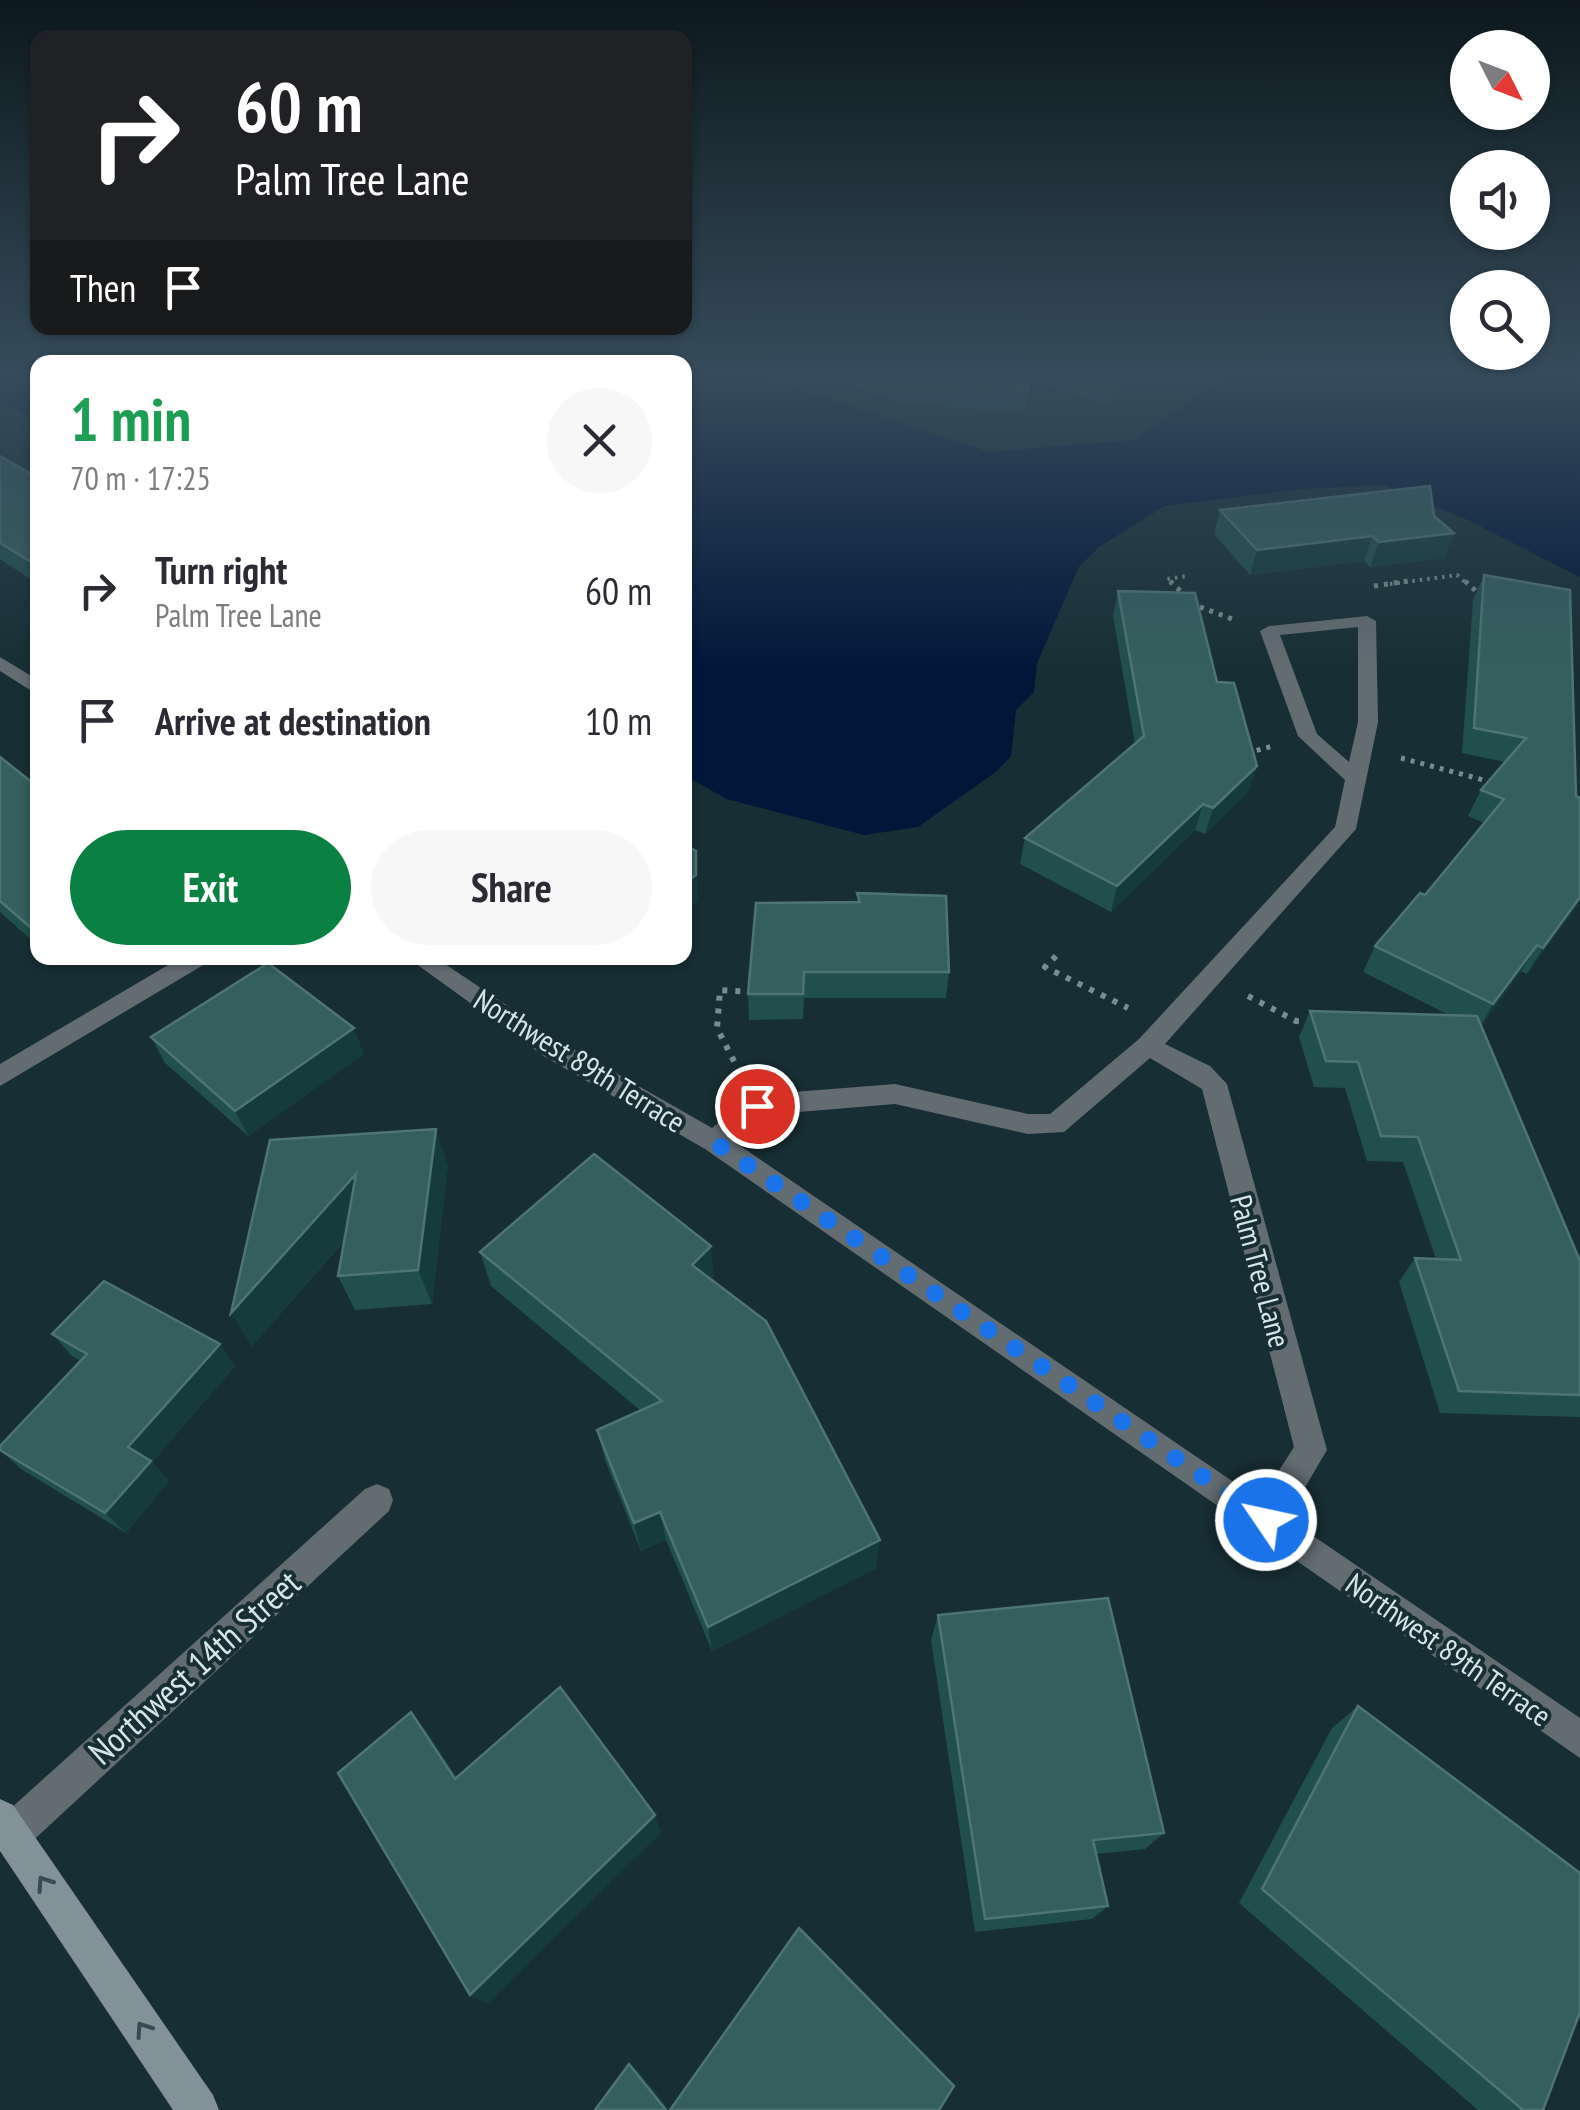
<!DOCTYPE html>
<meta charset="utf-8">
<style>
:root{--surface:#fff;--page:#f7f7f7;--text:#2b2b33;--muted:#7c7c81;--accent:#0b8043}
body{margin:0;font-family:"PT Sans Narrow",sans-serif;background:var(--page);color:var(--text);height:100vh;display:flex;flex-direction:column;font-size:38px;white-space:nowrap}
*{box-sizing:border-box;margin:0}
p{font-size:32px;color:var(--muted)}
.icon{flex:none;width:55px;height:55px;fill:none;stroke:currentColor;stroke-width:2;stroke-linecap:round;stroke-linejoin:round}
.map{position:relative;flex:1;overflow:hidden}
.drawer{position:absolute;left:30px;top:355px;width:662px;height:610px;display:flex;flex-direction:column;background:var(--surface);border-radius:20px;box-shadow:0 2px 8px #0004}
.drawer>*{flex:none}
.banner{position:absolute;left:30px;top:30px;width:662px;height:305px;border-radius:20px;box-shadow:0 2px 8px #0004;background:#202124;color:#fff;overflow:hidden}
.needle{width:65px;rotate:132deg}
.fabs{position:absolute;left:1450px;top:30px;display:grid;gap:20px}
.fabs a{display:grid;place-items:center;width:100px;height:100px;border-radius:50%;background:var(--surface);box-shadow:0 2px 8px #0004;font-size:50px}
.pin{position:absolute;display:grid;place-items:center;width:85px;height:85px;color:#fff;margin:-42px;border:5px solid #fff;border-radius:50%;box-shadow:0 2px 10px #0007}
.me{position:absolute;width:110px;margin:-55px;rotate:304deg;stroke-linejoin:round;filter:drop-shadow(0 0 8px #0008)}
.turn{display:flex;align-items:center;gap:35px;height:210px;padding:0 40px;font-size:45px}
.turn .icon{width:130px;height:130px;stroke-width:2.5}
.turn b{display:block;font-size:70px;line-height:85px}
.then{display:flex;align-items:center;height:95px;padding:0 40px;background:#0003;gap:20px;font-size:38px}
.round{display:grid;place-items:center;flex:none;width:105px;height:105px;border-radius:52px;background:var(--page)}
.overview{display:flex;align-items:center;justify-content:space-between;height:170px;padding:0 40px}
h1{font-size:60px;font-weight:800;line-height:75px;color:#1e9e55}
.action{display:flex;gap:20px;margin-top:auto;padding:20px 40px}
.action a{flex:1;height:115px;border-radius:60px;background:var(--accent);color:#fff;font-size:40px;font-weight:800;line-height:115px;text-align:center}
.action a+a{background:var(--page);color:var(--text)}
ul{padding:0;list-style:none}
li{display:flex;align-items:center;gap:30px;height:130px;padding:0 40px}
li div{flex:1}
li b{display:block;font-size:38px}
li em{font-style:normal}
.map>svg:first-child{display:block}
</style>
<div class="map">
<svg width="1580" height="2110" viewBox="0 0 1580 2110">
<rect width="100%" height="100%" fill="#172e34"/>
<!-- water -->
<g fill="#00173a">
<path d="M 0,376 L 37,376 L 37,421 L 0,401 Z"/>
<path d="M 685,376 L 759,376 L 989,452 L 1133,440 L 1229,376 L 1580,376 L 1580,577 L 1468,520 L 1383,485 L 1302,489 L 1165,506 L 1099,547 L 1079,567 L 1037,663 L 1034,692 L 1016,710 L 1011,756 L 997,771 L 918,827 L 864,835 L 727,799 L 685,776 Z"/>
</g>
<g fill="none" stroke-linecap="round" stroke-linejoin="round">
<!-- path-far2 -->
<g stroke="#798c90" stroke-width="4" stroke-dasharray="2.5 5" stroke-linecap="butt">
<path d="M 1172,584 L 1167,579 L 1187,576"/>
<path d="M 1390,584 L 1457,575 L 1467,584"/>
</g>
<!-- path-far1 -->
<g stroke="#798c90" stroke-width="5" stroke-dasharray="4 6" stroke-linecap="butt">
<path d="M 1170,581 L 1195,605 L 1232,619"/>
<path d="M 1465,581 L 1478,593"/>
<path d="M 1374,586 L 1408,581"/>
<path d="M 1247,753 L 1273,746"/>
<path d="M 1401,758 L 1495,783"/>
</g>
<!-- path -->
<g stroke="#798c90" stroke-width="6" stroke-dasharray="5 8" stroke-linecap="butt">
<path d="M 1056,956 L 1045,967 L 1128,1008"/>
<path d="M 1248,996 L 1296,1021 L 1314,1022"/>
<path d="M 740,1073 L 717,1028 L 720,990 L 751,992"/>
</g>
<!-- minor -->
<g fill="#636c71" fill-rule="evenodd">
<path d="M 1367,616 L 1376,621 L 1378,722 L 1356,829 L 1165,1044 L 1210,1066 L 1227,1084 L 1327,1450 L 1287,1518 L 1580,1718 L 1580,1758 L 705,1149 L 545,1057 L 408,958 L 436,958 L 563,1043 L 712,1128 L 748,1098 L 757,1095 L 895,1084 L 1028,1114 L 1050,1114 L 1139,1039 L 1335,827 L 1345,780 L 1298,736 L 1260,631 L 1269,626 ZM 1358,627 L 1358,722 L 1349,762 L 1317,734 L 1280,635 ZM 1150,1058 L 1202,1089 L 1294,1447 L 1260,1500 L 733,1141 L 763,1115 L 895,1104 L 1028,1134 L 1064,1132 Z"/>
<path d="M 0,657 L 38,680 L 38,695 L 0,671 Z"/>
<path d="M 180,958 L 209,958 L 205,964 L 0,1086 L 0,1064 Z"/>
<path d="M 377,1484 L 389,1489 L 393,1500 L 389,1511 L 25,1848 L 11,1853 L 0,1849 L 0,1818 L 365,1489 Z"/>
</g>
<!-- secondary -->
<path fill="#839199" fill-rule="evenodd" d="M 0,1799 L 13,1805 L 213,2095 L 219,2110 L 173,2110 L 0,1851 Z"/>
</g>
<!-- wall -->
<g fill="#214f4e">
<path d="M 822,376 L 1160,376 L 1110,406 L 1029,380 L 1025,412 L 903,404 Z"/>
<path d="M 0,456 L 38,478 L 38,584 L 0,559 Z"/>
<path d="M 1220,510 L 1434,516 L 1454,533 L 1444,558 L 1370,567 L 1364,561 L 1250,575 L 1214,534 Z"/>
<path d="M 1484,575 L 1576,796 L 1580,798 L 1580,901 L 1527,974 L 1521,971 L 1481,1026 L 1580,1261 L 1580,1417 L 1440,1413 L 1399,1282 L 1415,1258 L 1436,1259 L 1403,1162 L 1367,1161 L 1345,1088 L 1314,1087 L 1299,1037 L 1310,1011 L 1449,1015 L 1363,972 L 1375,946 L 1425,895 L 1484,823 L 1468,816 L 1481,790 L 1505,762 L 1462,753 L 1473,600 Z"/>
<path d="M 1118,591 L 1217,682 L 1257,766 L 1248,792 L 1205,834 L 1195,830 L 1111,912 L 1020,864 L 1025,838 L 1135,744 L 1113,616 Z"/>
<path d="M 0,757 L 38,787 L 38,946 L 0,912 Z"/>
<path d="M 857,893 L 949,972 L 946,998 L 804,998 L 803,1019 L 749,1020 L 748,994 L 857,902 Z"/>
<path d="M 151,1037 L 364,1054 L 248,1136 L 165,1063 Z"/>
<path d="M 448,1165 L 432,1304 L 355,1310 L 338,1276 L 344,1241 L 252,1346 L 231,1313 Z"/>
<path d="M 480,1252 L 714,1280 L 876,1568 L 712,1651 L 666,1540 L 641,1551 L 605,1460 L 597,1430 L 641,1411 L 491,1286 Z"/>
<path d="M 52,1334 L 235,1366 L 152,1462 L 169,1481 L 126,1533 L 21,1469 L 0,1450 L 81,1361 L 72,1356 Z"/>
<path d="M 938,1615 L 1164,1833 L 1145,1849 L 1096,1854 L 1108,1906 L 1092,1919 L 975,1932 L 931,1640 Z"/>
<path d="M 1358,1706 L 1543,2110 L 1478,2110 L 1239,1903 L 1332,1728 Z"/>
</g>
<!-- shaded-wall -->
<g fill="#153b3c">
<path d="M 1128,376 L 1160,376 L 1110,406 L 1114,384 Z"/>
<path d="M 1454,533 L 1444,558 L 1370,567 L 1379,542 Z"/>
<path d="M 1372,536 L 1364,561 L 1250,575 L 1257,550 Z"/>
<path d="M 1257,766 L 1248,792 L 1205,834 L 1213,808 Z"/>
<path d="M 1203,804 L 1195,830 L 1111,912 L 1117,886 Z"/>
<path d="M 696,851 L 698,901 L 685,910 L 685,883 Z"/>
<path d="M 1580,897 L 1580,901 L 1527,974 L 1543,948 Z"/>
<path d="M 1537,945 L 1521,971 L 1478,1030 L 1493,1004 Z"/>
<path d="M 354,1028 L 364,1054 L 248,1136 L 235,1111 Z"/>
<path d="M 436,1129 L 448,1165 L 432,1304 L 418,1270 Z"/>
<path d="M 356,1174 L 371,1209 L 252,1346 L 231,1313 Z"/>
<path d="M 711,1246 L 714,1280 L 695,1299 L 692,1265 Z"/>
<path d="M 220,1344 L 235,1366 L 152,1462 L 169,1481 L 126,1533 L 105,1513 L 128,1447 Z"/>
<path d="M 660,1512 L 666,1540 L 641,1551 L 634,1523 Z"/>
<path d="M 880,1540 L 876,1568 L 712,1651 L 708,1627 Z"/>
<path d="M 411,1712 L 429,1734 L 471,1798 L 455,1779 Z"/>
<path d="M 655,1815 L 661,1833 L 487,2004 L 470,1995 Z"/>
<path d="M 629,2064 L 638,2070 L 670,2110 L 666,2110 Z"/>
</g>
<!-- building -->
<g fill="#345f5e" stroke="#4e7474" stroke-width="2.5">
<path d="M 886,376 L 1029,376 L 1028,390 L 904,382 Z"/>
<path d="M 1087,376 L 1128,376 L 1114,384 Z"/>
<path d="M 0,456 L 38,478 L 38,566 L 0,543 Z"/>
<path d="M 1430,486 L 1434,516 L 1454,533 L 1379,542 L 1372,536 L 1257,550 L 1220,510 Z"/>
<path d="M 1484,575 L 1570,590 L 1576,796 L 1580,798 L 1580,897 L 1543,948 L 1537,945 L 1493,1004 L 1375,946 L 1420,893 L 1425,895 L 1504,799 L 1481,790 L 1526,738 L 1474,728 Z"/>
<path d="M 1118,591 L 1195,593 L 1217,682 L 1234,683 L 1257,766 L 1213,808 L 1203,804 L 1117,886 L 1025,838 L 1144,736 Z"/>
<path d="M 0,757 L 38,787 L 38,934 L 0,901 Z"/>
<path d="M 685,845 L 696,851 L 696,875 L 685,883 Z"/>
<path d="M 857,893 L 946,896 L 949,972 L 804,972 L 803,994 L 748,994 L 756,903 L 860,902 Z"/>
<path d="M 268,963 L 354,1028 L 235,1111 L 151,1037 Z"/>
<path d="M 1310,1011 L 1477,1016 L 1580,1261 L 1580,1395 L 1459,1391 L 1415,1258 L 1461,1260 L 1418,1137 L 1381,1136 L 1358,1062 L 1326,1061 Z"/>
<path d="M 436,1129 L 418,1270 L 338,1276 L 356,1174 L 231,1313 L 270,1140 Z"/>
<path d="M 594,1154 L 711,1246 L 692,1265 L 766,1321 L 880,1540 L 708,1627 L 660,1512 L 634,1523 L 597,1430 L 662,1401 L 480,1252 Z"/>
<path d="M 104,1281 L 220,1344 L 128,1447 L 151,1461 L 105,1513 L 0,1450 L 0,1446 L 87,1354 L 52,1334 Z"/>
<path d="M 1108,1598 L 1164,1833 L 1093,1840 L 1108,1906 L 985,1919 L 938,1615 Z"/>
<path d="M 560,1687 L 655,1815 L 470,1995 L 338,1773 L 411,1712 L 455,1779 Z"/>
<path d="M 1358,1706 L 1580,1873 L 1580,2012 L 1543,2110 L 1523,2110 L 1262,1889 Z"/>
<path d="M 799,1928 L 954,2086 L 939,2110 L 670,2110 Z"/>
<path d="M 629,2064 L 666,2110 L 595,2110 Z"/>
</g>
<!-- one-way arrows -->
<defs><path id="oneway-chevron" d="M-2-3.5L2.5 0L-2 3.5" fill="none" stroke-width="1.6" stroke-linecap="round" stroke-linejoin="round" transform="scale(2.5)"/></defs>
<g stroke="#374c52">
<use href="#oneway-chevron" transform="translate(44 1883) rotate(-124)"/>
<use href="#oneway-chevron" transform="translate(143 2029) rotate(-124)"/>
</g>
<!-- sky -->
<linearGradient id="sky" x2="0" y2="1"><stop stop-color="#0d191d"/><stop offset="0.56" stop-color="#364c5c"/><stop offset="1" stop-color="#364c5c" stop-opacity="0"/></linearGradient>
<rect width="1580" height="671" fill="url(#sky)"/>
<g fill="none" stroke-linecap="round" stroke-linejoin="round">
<!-- route -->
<path stroke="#1a73e8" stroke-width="18" stroke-dasharray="0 32.4" d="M 757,1106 L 714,1142 L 1266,1520"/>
</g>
<g text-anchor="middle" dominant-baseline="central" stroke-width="8" stroke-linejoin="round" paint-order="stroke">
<!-- street labels -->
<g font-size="30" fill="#d7e5e8" stroke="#172e34">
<text transform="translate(580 1060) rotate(32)">Northwest 89th Terrace</text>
<text transform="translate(1261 1271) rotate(75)">Palm Tree Lane</text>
<text transform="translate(1449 1649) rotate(35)">Northwest 89th Terrace</text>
</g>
<!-- near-street labels -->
<g font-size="35" fill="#d7e5e8" stroke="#172e34">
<text transform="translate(194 1667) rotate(-42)">Northwest 14th Street</text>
</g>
</g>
</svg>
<div class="fabs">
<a><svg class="needle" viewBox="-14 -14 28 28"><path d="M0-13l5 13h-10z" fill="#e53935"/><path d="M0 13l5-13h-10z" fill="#7c7c81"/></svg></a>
<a><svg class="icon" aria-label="sound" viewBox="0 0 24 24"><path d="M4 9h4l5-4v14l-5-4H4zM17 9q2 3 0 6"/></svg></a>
<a><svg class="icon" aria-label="search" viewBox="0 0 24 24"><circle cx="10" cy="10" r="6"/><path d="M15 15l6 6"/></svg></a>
</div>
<div class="pin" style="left:757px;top:1106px;background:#d93025"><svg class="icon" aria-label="arrive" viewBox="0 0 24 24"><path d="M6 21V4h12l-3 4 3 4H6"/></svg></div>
<svg class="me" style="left:1266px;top:1520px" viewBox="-20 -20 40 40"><circle r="17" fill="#1a73e8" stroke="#fff" stroke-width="3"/><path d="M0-11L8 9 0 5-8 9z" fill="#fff"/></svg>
<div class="banner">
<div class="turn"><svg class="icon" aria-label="right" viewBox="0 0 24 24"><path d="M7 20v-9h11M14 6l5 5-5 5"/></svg><div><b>60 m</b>Palm Tree Lane</div></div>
<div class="then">Then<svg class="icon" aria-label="arrive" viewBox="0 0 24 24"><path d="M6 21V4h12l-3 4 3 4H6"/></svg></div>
</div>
<section class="drawer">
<div class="overview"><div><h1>1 min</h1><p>70 m · 17:25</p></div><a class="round"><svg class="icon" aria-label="close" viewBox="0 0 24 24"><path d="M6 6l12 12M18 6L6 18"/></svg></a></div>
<ul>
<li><svg class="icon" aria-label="right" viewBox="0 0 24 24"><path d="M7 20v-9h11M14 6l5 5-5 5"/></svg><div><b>Turn right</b><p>Palm Tree Lane</p></div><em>60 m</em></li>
<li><svg class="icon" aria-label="arrive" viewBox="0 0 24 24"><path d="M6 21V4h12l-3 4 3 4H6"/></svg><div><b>Arrive at destination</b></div><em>10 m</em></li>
</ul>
<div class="action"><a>Exit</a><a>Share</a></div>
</section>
</div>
